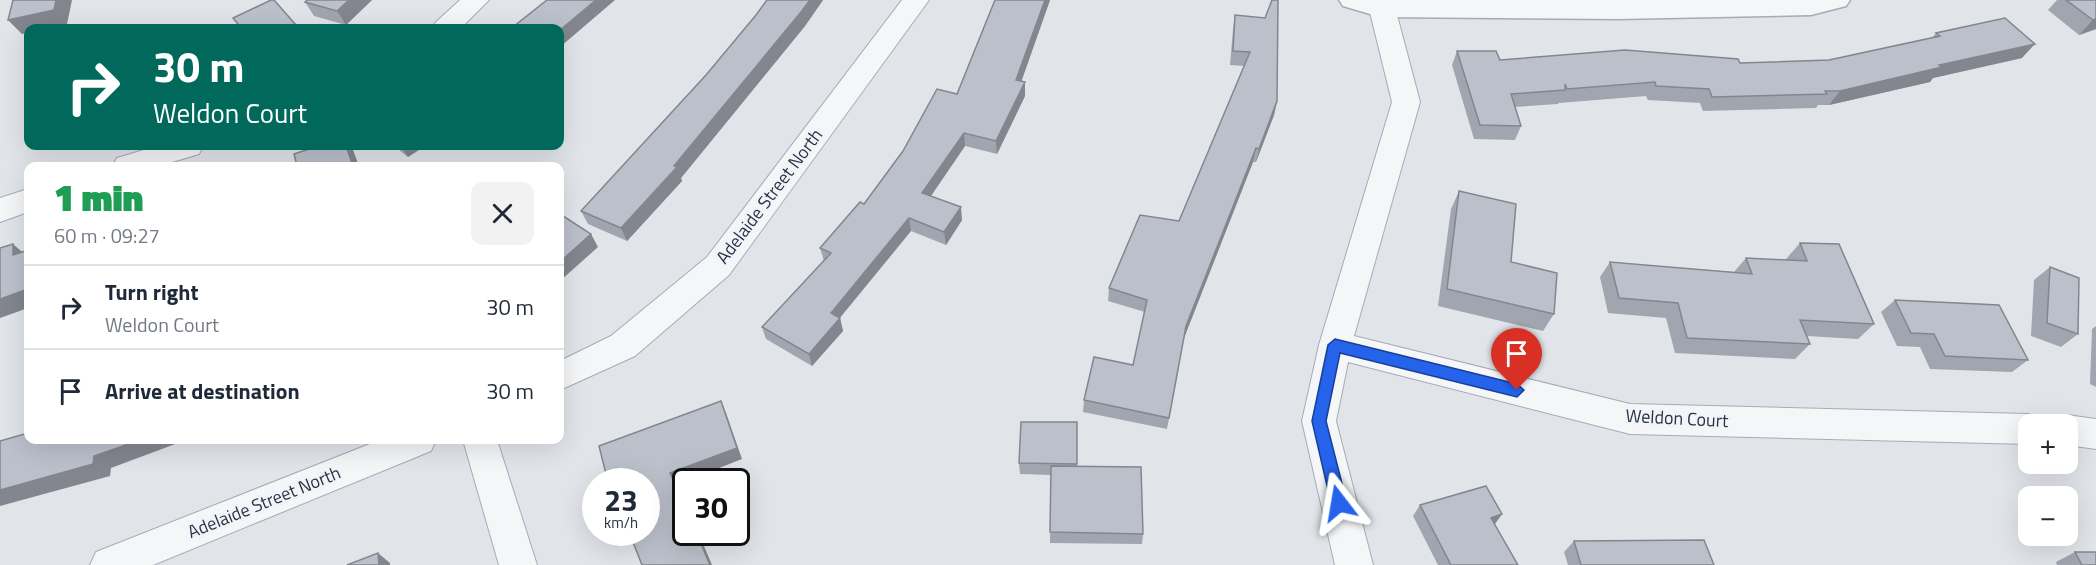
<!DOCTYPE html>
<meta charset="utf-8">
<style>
:root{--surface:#fff;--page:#f2f2f3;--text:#1f2937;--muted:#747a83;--line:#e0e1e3}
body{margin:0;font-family:"Titillium Web",sans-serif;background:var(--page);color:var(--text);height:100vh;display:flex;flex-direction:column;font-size:22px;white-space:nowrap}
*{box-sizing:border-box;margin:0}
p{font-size:20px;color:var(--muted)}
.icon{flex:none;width:33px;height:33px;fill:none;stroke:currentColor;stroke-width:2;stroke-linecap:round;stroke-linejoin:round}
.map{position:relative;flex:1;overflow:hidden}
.panel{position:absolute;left:24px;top:162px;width:540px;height:282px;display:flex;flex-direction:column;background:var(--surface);border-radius:12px;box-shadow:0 6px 24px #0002}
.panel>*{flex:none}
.hud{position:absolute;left:24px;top:24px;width:540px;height:126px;border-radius:12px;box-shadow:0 6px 24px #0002;background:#00695c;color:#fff;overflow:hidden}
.fabs{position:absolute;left:2018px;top:414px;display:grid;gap:12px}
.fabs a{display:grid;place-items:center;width:60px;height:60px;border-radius:12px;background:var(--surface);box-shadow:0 6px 24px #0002;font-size:30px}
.speed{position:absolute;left:582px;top:468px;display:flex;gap:12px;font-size:30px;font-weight:700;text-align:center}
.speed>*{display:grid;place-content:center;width:78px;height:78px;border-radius:50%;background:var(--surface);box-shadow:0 6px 24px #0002;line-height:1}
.speed small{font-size:15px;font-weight:400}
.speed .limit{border:3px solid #111;border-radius:9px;background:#fff;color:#111}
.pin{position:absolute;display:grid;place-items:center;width:51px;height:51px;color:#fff;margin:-62px -26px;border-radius:50% 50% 50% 0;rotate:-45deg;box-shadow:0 0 6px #0007}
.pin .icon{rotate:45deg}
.me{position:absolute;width:66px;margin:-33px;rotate:346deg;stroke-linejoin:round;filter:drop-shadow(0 0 4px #0008)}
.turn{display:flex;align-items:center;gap:21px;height:126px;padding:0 30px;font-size:27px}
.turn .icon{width:78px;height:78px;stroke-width:2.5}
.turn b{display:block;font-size:42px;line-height:51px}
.round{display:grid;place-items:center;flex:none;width:63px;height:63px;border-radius:12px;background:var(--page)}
.summary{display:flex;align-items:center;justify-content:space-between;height:102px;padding:0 30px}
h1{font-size:36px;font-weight:800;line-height:45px;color:#1e9e55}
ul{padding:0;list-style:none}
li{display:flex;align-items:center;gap:18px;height:84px;padding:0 30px;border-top:2px solid var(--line)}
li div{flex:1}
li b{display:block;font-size:22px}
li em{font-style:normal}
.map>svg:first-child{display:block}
</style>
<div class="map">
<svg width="2096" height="565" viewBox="0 0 2096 565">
<rect width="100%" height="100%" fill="#e1e5ea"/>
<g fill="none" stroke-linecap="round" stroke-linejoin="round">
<!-- minor casing -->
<g stroke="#a6abb5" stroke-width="2">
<g id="minor">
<path d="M 460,0 L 489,0 L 461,28 L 432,28 L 436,22 Z"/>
<path d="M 902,0 L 929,0 L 729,275 L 635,356 L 560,390 L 560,361 L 611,336 L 707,257 Z"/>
<path d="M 1367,0 L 1393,0 L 1420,102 L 1354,336 L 1630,404 L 2028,414 L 2040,418 L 2043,424 L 2028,424 L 2028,444 L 1630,434 L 1348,362 L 1336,421 L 1373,565 L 1335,565 L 1302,421 L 1319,345 L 1392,102 Z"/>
<path d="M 157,146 L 203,146 L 199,154 L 159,166 L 112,166 L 117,158 Z"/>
<path d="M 28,189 L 28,212 L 0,222 L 0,198 Z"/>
<path d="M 2067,415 L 2096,419 L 2096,449 L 2067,445 L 2067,424 L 2052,424 L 2055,419 Z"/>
<path d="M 380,440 L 436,440 L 431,451 L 153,565 L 90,565 L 96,552 Z"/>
<path d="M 463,440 L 497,440 L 537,565 L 499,565 Z"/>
</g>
</g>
<!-- tertiary casing -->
<g stroke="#a6abb5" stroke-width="3">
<path id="tertiary" d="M 1339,0 L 1850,0 L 1846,6 L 1811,15 L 1618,19 L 1380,17 L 1343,6 Z"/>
</g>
<!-- minor -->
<use href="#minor" fill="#f4f6f8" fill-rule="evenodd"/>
<!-- tertiary -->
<use href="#tertiary" fill="#f4f6f8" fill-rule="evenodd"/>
</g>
<!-- wall -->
<g fill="#a1a5af">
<path d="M 372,0 L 346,25 L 314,16 L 305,2 Z"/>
<path d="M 767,0 L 823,0 L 805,26 L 681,178 L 682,181 L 627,241 L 588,224 L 581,211 L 706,75 L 756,15 Z"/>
<path d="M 1004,0 L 1050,0 L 1021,81 L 1025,96 L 997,154 L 965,146 L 931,196 L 962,220 L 946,245 L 911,231 L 840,318 L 843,331 L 812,366 L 766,339 L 762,327 L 824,261 L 820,248 L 864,204 L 957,94 Z"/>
<path d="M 2057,0 L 2096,0 L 2096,29 L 2079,35 L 2048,10 Z"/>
<path d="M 1235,15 L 1277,101 L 1274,115 L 1256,162 L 1253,162 L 1184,338 L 1167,429 L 1083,412 L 1084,400 L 1133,365 L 1145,312 L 1108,301 L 1109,288 L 1179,221 L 1244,66 L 1230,65 L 1233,29 Z"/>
<path d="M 1936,33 L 2022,58 L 1933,78 L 1930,82 L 1829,105 L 1818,105 L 1816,108 L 1703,111 L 1700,103 L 1648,100 L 1646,96 L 1559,103 L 1559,102 L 1558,104 L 1515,107 L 1521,126 L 1515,140 L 1474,139 L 1452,65 L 1457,51 L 1500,60 L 1740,63 L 1829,60 L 1932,38 Z"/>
<path d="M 394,146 L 425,146 L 408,157 Z"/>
<path d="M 1459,191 L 1511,262 L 1554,314 L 1543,331 L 1438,306 L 1451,209 Z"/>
<path d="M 1800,243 L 1874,324 L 1858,339 L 1807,336 L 1810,344 L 1795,359 L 1675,353 L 1666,318 L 1608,313 L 1600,277 L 1610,262 L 1734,272 L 1746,258 L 1787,260 L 1786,259 Z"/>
<path d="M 2050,267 L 2078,334 L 2061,347 L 2031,336 L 2034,280 Z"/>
<path d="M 1895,300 L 2028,360 L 2012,372 L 1930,369 L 1920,347 L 1897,346 L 1881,312 Z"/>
<path d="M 2096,326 L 2096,387 L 2090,384 L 2092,329 Z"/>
<path d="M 1077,422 L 1077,466 L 1143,534 L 1142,544 L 1050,543 L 1051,475 L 1020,474 L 1019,463 Z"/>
<path d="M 1420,505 L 1502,514 L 1495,524 L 1518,565 L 1438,565 L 1413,516 Z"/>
<path d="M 1574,541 L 1714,565 L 1568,565 L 1564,552 Z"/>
<path d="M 2075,552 L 2096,565 L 2057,565 L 2056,562 Z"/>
</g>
<!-- shaded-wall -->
<g fill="#83868e">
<path d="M 56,0 L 72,0 L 67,24 L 48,28 L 28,28 L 28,33 L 22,34 L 8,20 Z"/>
<path d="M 349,0 L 372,0 L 346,25 L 337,11 Z"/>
<path d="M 596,0 L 615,0 L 560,47 L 560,30 Z"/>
<path d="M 810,0 L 823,0 L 805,26 L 681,178 L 682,181 L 627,241 L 621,228 L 674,166 Z"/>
<path d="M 1045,0 L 1050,0 L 1017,94 L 1016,80 Z"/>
<path d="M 2096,19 L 2096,29 L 2079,35 L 2093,20 Z"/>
<path d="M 296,25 L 298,28 L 288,28 Z"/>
<path d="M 2035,44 L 2022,58 L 1933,78 L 1930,82 L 1829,105 L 1840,91 L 1939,65 Z"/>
<path d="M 1025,82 L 1025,96 L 997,154 L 996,141 Z"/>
<path d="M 1277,101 L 1274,115 L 1256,162 L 1259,149 Z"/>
<path d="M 964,133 L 965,146 L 924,206 L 922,193 Z"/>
<path d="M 346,146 L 350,146 L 353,150 L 359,166 L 353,166 Z"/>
<path d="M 401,146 L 425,146 L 408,157 Z"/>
<path d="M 1256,148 L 1253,162 L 1184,338 L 1167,429 L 1186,326 Z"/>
<path d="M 961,207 L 962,220 L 946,245 L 944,232 Z"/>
<path d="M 909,218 L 911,231 L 837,321 L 840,318 L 843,331 L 812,366 L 809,354 L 831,313 Z"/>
<path d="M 591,234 L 598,247 L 560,281 L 560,262 Z"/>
<path d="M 13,244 L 28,257 L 13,255 Z"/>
<path d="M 28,289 L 28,308 L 0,318 L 0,299 Z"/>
<path d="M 721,401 L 726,413 L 742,459 L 676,485 L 686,505 L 686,509 L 670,473 Z"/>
<path d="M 140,440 L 186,440 L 111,468 L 110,476 L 0,506 L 0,490 Z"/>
<path d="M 1502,514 L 1494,525 L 1491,518 Z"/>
<path d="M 696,532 L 698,532 L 712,565 L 710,565 Z"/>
<path d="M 378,553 L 390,563 L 390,565 L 379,565 Z"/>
</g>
<!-- building -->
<g fill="#bbc0cb" stroke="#83868e" stroke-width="1.5">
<path d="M 13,0 L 56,0 L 54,10 L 8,20 Z"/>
<path d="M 271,0 L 274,0 L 296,25 L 288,28 L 241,28 L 233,18 Z"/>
<path d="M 307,0 L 349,0 L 337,11 L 305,2 Z"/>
<path d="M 547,0 L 596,0 L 560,30 L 560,28 L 517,28 L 513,27 Z"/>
<path d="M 767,0 L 810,0 L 801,12 L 674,166 L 677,167 L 621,228 L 581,211 L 706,75 L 756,15 Z"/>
<path d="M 995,0 L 1045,0 L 1016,80 L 1025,82 L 996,141 L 964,133 L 922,193 L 961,207 L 944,232 L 909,218 L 831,313 L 840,318 L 809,354 L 762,327 L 831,253 L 820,248 L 860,202 L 864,204 L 903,151 L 937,89 L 957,94 Z"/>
<path d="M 1272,0 L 1278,0 L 1277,101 L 1259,149 L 1256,148 L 1186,326 L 1169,418 L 1084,400 L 1094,357 L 1133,365 L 1147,300 L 1109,288 L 1140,215 L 1179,221 L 1250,52 L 1233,51 L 1235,15 L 1265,18 Z"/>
<path d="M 2066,0 L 2096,0 L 2096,19 L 2093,20 Z"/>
<path d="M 2005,18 L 2035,44 L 1939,65 L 1942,67 L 1840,91 L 1825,91 L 1827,94 L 1712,97 L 1709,89 L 1656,86 L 1655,82 L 1567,89 L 1565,84 L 1565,90 L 1511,94 L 1521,126 L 1480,125 L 1457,51 L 1496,51 L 1500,60 L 1625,50 L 1738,59 L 1740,63 L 1829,60 L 1940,36 L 1936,33 Z"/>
<path d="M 318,146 L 346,146 L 353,166 L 297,166 L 294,154 Z"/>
<path d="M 1459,191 L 1516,204 L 1511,262 L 1557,273 L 1554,314 L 1447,289 Z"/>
<path d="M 560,214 L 591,234 L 560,262 Z"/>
<path d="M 1800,243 L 1839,244 L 1874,324 L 1800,320 L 1810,344 L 1687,338 L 1678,303 L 1619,298 L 1610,262 L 1752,274 L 1746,258 L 1807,261 Z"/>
<path d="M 13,244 L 13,255 L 28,250 L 28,289 L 0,299 L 0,248 Z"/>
<path d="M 2050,267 L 2079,278 L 2078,334 L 2047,323 Z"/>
<path d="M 1895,300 L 1999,305 L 2028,360 L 1945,356 L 1934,334 L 1911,333 Z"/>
<path d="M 721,401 L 737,448 L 670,473 L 686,509 L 686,532 L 696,532 L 710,565 L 642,565 L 629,532 L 646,532 L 646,482 L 608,482 L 599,446 Z"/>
<path d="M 1021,422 L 1077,422 L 1077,464 L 1019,463 Z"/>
<path d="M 28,433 L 28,440 L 140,440 L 94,456 L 93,464 L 0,490 L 0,441 Z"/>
<path d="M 1051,466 L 1141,467 L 1143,534 L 1050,532 Z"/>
<path d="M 1486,486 L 1502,514 L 1491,518 L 1518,565 L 1451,565 L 1420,505 Z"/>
<path d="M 1704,540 L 1714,565 L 1581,565 L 1574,541 Z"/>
<path d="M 2075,552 L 2096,552 L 2096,565 L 2082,565 Z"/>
<path d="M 378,553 L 379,565 L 347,565 Z"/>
</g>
<!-- route -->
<path fill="#2563eb" stroke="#184099" stroke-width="1.5" d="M 1335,339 L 1517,384 L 1524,390 L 1517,397 L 1340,353 L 1326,421 L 1347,503 L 1344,508 L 1339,511 L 1333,508 L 1331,503 L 1312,421 L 1328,345 Z"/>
<g text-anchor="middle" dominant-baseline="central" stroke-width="5" stroke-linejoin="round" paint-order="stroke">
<!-- street labels -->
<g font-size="18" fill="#293143" stroke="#f1f4f8">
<text transform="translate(769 196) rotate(-53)">Adelaide Street North</text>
<text transform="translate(1677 418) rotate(3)">Weldon Court</text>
<text transform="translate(264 502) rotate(-22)">Adelaide Street North</text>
</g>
</g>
</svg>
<div class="fabs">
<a>+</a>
<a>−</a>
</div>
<div class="speed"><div>23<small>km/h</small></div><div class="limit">30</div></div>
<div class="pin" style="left:1517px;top:390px;background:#d93025"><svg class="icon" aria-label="arrive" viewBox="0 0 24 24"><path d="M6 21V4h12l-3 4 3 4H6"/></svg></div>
<svg class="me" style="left:1339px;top:503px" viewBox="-20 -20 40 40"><path d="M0-17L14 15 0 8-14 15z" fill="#2563eb" stroke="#fff" stroke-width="4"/></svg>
<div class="hud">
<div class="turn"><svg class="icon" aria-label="right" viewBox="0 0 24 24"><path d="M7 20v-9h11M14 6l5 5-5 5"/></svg><div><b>30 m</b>Weldon Court</div></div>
</div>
<section class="panel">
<div class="summary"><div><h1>1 min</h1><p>60 m · 09:27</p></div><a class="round"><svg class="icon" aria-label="close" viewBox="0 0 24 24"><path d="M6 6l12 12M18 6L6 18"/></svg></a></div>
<ul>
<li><svg class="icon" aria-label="right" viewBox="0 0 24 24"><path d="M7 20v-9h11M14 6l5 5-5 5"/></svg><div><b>Turn right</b><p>Weldon Court</p></div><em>30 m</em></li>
<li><svg class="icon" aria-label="arrive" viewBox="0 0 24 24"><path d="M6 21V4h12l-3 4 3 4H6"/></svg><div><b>Arrive at destination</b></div><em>30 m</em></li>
</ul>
</section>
</div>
